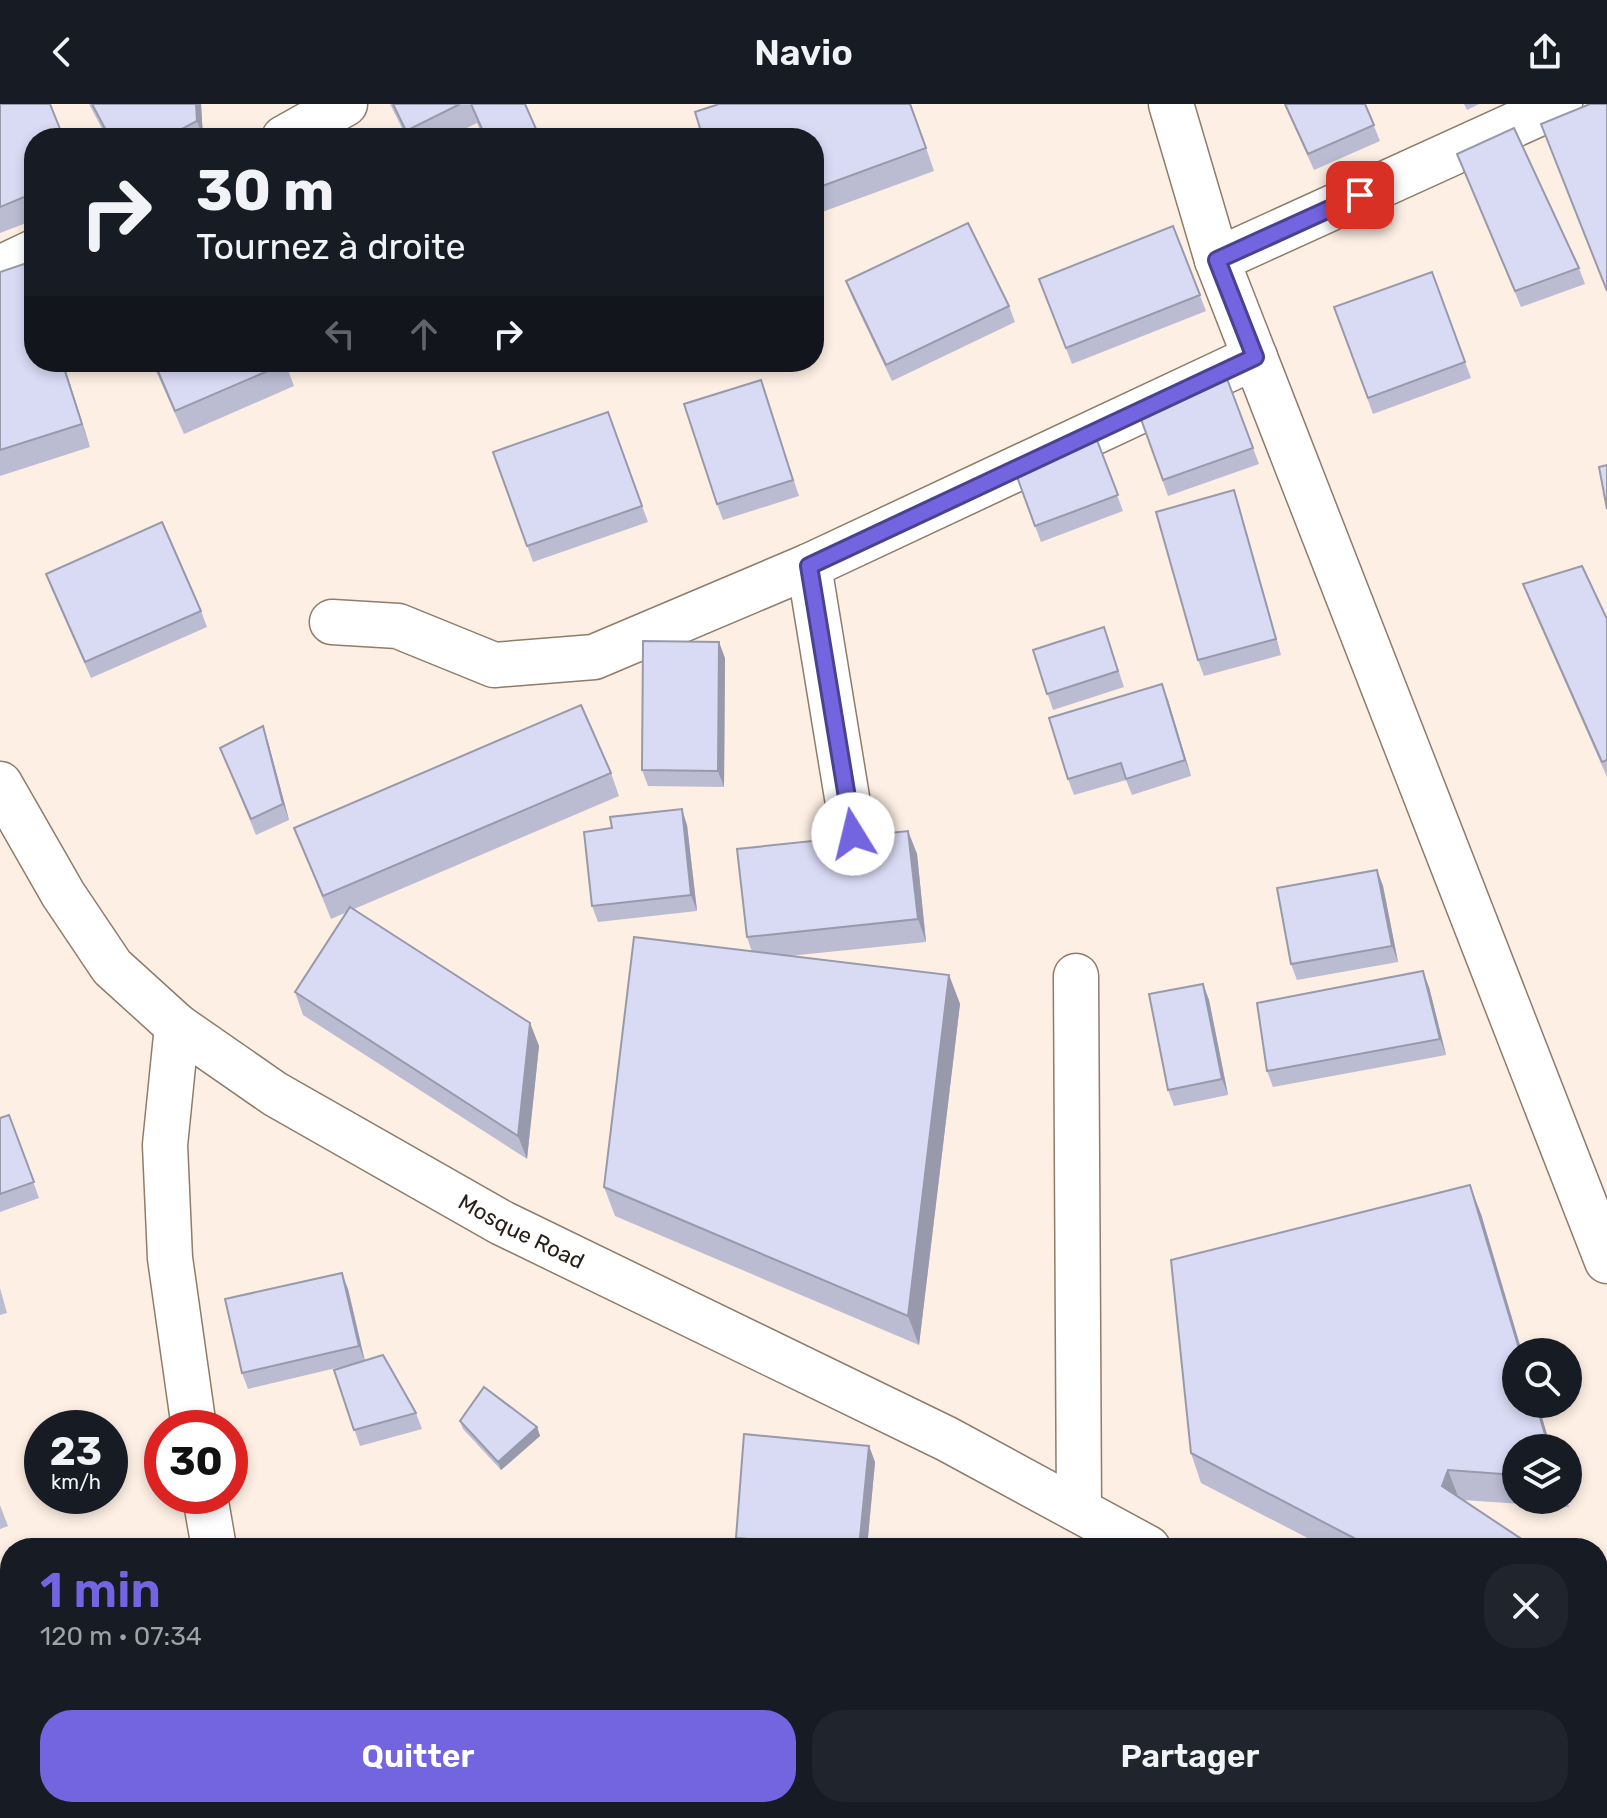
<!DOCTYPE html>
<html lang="fr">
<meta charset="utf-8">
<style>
:root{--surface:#171b24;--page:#20242c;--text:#f1f3f6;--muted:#9ea1a6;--accent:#7265df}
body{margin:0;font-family:Rubik,sans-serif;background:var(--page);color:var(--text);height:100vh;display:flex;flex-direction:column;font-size:30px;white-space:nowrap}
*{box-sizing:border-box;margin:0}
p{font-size:26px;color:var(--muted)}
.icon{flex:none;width:44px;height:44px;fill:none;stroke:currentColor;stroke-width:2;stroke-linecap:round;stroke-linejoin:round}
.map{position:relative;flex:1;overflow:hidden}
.drawer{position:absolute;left:0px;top:1434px;width:1608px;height:280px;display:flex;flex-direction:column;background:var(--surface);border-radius:32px 32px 0 0;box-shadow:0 4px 12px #0003}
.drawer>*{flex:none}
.banner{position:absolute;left:24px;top:24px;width:800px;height:244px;border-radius:32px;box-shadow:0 4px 12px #0003;background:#171b24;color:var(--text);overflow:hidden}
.tools{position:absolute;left:1502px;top:1234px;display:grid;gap:16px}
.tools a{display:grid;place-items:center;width:80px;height:80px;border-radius:50%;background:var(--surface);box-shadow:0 4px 12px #0003;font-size:40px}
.speed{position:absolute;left:24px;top:1306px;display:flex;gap:16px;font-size:40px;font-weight:700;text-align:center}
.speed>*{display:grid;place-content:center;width:104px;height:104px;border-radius:50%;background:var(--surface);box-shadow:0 4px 12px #0003;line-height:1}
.speed small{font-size:20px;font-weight:400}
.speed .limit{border:12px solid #d22;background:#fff;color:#111}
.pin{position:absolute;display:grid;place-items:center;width:68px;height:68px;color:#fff;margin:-34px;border-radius:16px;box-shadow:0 4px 12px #0006}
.me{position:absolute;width:88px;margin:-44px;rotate:351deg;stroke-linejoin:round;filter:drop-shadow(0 0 6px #0008)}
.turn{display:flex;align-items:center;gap:28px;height:168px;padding:0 40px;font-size:36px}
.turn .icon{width:104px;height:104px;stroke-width:2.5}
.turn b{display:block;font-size:56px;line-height:68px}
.lanes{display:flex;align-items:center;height:76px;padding:0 40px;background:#0003;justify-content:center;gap:40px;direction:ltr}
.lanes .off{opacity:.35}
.round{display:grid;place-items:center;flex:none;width:84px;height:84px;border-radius:32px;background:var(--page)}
.overview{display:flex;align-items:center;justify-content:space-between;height:136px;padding:0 40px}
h1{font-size:48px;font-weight:600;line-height:60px;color:var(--accent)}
.action{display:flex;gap:16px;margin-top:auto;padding:16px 40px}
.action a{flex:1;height:92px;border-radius:32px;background:var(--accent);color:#fff;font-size:32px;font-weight:600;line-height:92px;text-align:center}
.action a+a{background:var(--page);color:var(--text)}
header{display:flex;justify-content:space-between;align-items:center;height:104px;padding:0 40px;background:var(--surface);font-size:36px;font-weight:600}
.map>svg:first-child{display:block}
</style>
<header><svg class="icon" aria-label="back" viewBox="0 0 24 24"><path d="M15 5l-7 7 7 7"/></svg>Navio<svg class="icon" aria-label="share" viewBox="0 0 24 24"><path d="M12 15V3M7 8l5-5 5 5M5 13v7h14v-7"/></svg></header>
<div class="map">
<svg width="1607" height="1714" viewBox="0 0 1607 1714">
<rect width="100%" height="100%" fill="#fdefe4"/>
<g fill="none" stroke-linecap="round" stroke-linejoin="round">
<!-- minor casing -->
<g stroke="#8f7c6a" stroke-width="47">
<g id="minor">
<path d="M 1171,0 L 1217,156 L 1607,1157"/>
<path d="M 284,34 L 345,0"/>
<path d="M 1217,156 L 1560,0"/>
<path d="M 0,164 L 34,148"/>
<path d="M 809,462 L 853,730"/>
<path d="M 332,518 L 398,522 L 494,561 L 594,553 L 809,462 L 1255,253"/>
<path d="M 1076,872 L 1079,1406"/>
<path d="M 1429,1714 L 1438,1704"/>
</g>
</g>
<!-- tertiary casing -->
<g stroke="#8f7c6a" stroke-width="47">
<g id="tertiary">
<path id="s1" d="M 0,680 L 63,790 L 112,863 L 177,922 L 275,990 L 502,1119 L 947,1335 L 1148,1444"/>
<path d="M 177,922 L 165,1041 L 170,1154 L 194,1324"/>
<path d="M 205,1392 L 214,1444"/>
<path d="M 257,1704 L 259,1714"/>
<path d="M 1542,1704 L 1556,1714"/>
</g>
</g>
<!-- minor -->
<use href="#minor" stroke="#fff" stroke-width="44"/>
<!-- tertiary -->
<use href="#tertiary" stroke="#fff" stroke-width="44"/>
</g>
<!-- wall -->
<g fill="#bbbbd2">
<path d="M 0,0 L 50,0 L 64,34 L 34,34 L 34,116 L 0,129 Z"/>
<path d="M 89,0 L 201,0 L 203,33 L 107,34 Z"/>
<path d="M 390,0 L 525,0 L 540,34 L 484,34 L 477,19 L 446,34 L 407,34 Z"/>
<path d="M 911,0 L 934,67 L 814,111 L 814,34 Z"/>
<path d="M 1284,0 L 1365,0 L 1380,37 L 1314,66 Z"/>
<path d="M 1464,0 L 1479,0 L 1467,6 Z"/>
<path d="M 1457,50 L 1579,164 L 1585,180 L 1521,203 Z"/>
<path d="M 1173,122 L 1206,207 L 1072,260 L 1039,175 Z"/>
<path d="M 0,168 L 34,258 L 63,258 L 90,343 L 0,372 Z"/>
<path d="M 1432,168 L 1471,274 L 1373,310 L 1334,203 Z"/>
<path d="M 846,177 L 1009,202 L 1015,218 L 892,277 L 852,193 Z"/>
<path d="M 152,258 L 285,258 L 294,282 L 184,330 Z"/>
<path d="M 1226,272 L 1259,360 L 1168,392 L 1137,304 Z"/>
<path d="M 761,276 L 799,392 L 723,416 L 717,400 Z"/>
<path d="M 608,308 L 648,418 L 533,458 L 493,348 Z"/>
<path d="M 1095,331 L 1123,407 L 1041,438 L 1013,362 Z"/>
<path d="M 1234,386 L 1239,402 L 1281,551 L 1204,572 L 1198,556 Z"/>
<path d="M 46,470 L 201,507 L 207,523 L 91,574 L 52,486 Z"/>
<path d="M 1523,480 L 1607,515 L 1607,673 L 1529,496 Z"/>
<path d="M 1104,523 L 1124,583 L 1053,606 L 1033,546 Z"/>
<path d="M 725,554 L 724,683 L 648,682 L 642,666 Z"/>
<path d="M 1168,596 L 1191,672 L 1132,691 L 1126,676 L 1074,691 L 1068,675 Z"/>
<path d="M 268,638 L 289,716 L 256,731 L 220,644 Z"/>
<path d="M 611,669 L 619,692 L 354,805 L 530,919 L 539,942 L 527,1055 L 303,911 L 295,888 L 347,808 L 331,815 L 294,724 Z"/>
<path d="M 687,721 L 697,807 L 598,818 L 592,802 Z"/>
<path d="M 908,727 L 917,750 L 926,838 L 789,852 L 949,871 L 960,900 L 919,1241 L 615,1112 L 604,1083 L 752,848 L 747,833 Z"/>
<path d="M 1377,766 L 1383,782 L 1398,858 L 1297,876 L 1291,860 Z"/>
<path d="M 1203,880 L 1209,896 L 1228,991 L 1174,1002 L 1168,986 Z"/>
<path d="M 1429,883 L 1446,951 L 1273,983 L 1267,967 Z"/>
<path d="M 9,1011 L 39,1094 L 0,1108 L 0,1014 Z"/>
<path d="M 1481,1110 L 1522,1248 L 1516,1248 L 1516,1300 L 1538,1300 L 1551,1344 L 1516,1344 L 1516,1396 L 1567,1396 L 1569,1403 L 1462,1396 L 1535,1444 L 1327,1444 L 1201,1379 L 1191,1349 Z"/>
<path d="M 0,1184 L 7,1209 L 0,1211 Z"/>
<path d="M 348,1185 L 365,1257 L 416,1309 L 422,1325 L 360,1342 L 334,1266 L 353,1260 L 248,1285 L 242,1269 Z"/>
<path d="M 460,1317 L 537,1323 L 540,1332 L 501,1366 L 463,1325 Z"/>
<path d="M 869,1342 L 875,1358 L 867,1444 L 739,1444 L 736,1434 Z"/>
<path d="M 0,1401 L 8,1422 L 0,1425 Z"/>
<path d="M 328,1704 L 551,1704 L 553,1714 L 330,1714 Z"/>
</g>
<!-- shaded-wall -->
<g fill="#9899ab">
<path d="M 196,0 L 201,0 L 203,33 L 197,17 Z"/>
<path d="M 62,258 L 63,258 L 90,343 L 82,320 Z"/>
<path d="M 1234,386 L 1239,402 L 1281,551 L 1276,535 Z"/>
<path d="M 719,538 L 725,554 L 724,683 L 718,667 Z"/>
<path d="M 1162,580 L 1168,596 L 1191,672 L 1185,656 Z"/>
<path d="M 263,622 L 268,638 L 289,716 L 283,700 Z"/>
<path d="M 682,705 L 687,721 L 697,807 L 691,791 Z"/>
<path d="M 908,727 L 917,750 L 926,838 L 918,815 Z"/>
<path d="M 1377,766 L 1383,782 L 1398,858 L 1392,842 Z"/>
<path d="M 1423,867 L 1429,883 L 1446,951 L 1440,935 Z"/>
<path d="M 949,871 L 960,900 L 919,1241 L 908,1212 Z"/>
<path d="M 1203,880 L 1209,896 L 1228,991 L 1222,975 Z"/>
<path d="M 530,919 L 539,942 L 527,1055 L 518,1032 Z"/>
<path d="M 1470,1081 L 1481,1110 L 1522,1248 L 1520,1248 Z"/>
<path d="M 342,1169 L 348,1185 L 365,1258 L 359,1242 Z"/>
<path d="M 1536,1300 L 1538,1300 L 1551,1344 L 1549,1344 Z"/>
<path d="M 537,1323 L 540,1332 L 501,1366 L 498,1358 Z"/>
<path d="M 869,1342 L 875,1358 L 867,1444 L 859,1444 Z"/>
<path d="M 1448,1366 L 1459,1395 L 1442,1382 Z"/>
<path d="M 548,1704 L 551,1704 L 553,1714 L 551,1714 Z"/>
</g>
<!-- building -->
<g fill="#d9daf4" stroke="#9899ab" stroke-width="2">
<path d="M 0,0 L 50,0 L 60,25 L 39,34 L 34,34 L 34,89 L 0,103 Z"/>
<path d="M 92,0 L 196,0 L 197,17 L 165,34 L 110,34 Z"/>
<path d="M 393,0 L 460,0 L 406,27 Z"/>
<path d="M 471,0 L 525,0 L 540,34 L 486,34 Z"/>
<path d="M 719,0 L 910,0 L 926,44 L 814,85 L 814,34 L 703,34 L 695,8 Z"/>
<path d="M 1285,0 L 1365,0 L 1374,21 L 1308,50 Z"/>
<path d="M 1590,0 L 1607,0 L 1607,187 L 1541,20 Z"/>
<path d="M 1514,24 L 1579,164 L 1515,187 L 1457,50 Z"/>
<path d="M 968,119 L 1009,202 L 886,261 L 846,177 Z"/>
<path d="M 1173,122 L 1200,191 L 1066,244 L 1039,175 Z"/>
<path d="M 30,158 L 34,170 L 34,258 L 62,258 L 82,320 L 0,346 L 0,168 Z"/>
<path d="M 1432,168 L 1465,258 L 1368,294 L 1334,203 Z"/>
<path d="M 154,258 L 285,258 L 286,259 L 175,307 Z"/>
<path d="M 1226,272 L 1253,344 L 1163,376 L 1137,304 Z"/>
<path d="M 761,276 L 793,376 L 717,400 L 684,300 Z"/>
<path d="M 608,308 L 642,402 L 527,442 L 493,348 Z"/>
<path d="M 1095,331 L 1118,391 L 1035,422 L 1013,362 Z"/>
<path d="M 1607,361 L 1607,405 L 1599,363 Z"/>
<path d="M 1234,386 L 1276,535 L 1198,556 L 1156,408 Z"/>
<path d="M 162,418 L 201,507 L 85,558 L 46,470 Z"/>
<path d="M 1582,462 L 1607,515 L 1607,656 L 1602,658 L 1523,480 Z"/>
<path d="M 1104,523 L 1118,567 L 1047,590 L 1033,546 Z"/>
<path d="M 643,537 L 719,538 L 718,667 L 642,666 Z"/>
<path d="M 1162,580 L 1185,656 L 1126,675 L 1121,659 L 1068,675 L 1049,614 Z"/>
<path d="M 581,601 L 611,669 L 323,792 L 294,724 Z"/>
<path d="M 263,622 L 283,700 L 251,715 L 220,644 Z"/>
<path d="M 682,705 L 691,791 L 592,802 L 584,728 L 612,724 L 610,713 Z"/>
<path d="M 908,727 L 918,815 L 747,833 L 737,745 Z"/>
<path d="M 1377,766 L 1392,842 L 1291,860 L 1277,784 Z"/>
<path d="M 350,803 L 530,919 L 518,1032 L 295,888 Z"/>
<path d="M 634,833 L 949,871 L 908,1212 L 604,1083 Z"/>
<path d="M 1423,867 L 1440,935 L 1267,967 L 1257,899 Z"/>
<path d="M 1203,880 L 1222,975 L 1168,986 L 1149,890 Z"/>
<path d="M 9,1011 L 34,1078 L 0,1090 L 0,1014 Z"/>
<path d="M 1470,1081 L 1520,1248 L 1516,1248 L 1516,1300 L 1536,1300 L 1549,1344 L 1516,1344 L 1516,1371 L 1448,1366 L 1442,1382 L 1535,1444 L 1373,1444 L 1191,1349 L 1171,1156 Z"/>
<path d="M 342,1169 L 359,1242 L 242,1269 L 225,1195 Z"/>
<path d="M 383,1251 L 416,1309 L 354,1326 L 334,1266 Z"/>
<path d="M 484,1283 L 537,1323 L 498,1358 L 460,1317 Z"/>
<path d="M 744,1330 L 869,1342 L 859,1444 L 736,1434 Z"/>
<path d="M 328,1704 L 520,1704 L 463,1714 L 330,1714 Z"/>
<path d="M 1243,1704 L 1277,1704 L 1287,1714 L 1231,1714 Z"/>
</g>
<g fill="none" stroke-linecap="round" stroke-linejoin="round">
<!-- route casing -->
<g stroke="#4a4291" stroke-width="20">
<path id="route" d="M 853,730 L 809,462 L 1255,253 L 1217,156 L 1360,91"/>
</g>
<!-- route -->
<use href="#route" stroke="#7265df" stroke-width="14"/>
</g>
<g text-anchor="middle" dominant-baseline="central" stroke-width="6" stroke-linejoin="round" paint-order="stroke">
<!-- street labels -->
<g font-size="22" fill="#272019" stroke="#fff">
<text stroke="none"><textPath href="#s1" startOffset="704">Mosque Road</textPath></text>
</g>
</g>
</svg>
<div class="tools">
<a><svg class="icon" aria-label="search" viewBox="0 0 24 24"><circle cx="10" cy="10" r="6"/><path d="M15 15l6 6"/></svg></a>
<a><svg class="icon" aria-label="layers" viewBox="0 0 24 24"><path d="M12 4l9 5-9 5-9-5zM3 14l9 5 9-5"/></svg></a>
</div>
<div class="speed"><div>23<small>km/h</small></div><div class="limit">30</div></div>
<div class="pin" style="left:1360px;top:91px;background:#d93025"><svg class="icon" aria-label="arrive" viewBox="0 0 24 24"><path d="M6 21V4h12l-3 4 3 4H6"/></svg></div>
<svg class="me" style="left:853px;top:730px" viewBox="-20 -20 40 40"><circle r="19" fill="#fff"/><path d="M0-13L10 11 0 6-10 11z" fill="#7265df"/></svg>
<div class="banner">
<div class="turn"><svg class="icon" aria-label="right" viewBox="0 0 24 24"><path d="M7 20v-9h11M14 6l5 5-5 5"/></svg><div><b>30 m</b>Tournez à droite</div></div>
<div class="lanes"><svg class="icon off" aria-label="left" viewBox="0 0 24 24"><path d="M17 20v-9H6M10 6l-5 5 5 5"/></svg><svg class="icon off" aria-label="ahead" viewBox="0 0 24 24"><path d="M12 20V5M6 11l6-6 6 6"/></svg><svg class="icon" aria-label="right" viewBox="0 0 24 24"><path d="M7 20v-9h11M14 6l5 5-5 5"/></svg></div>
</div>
<section class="drawer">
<div class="overview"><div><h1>1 min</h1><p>120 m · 07:34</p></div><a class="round"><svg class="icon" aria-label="close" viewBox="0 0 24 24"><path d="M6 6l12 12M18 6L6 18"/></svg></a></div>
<div class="action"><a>Quitter</a><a>Partager</a></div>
</section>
</div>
